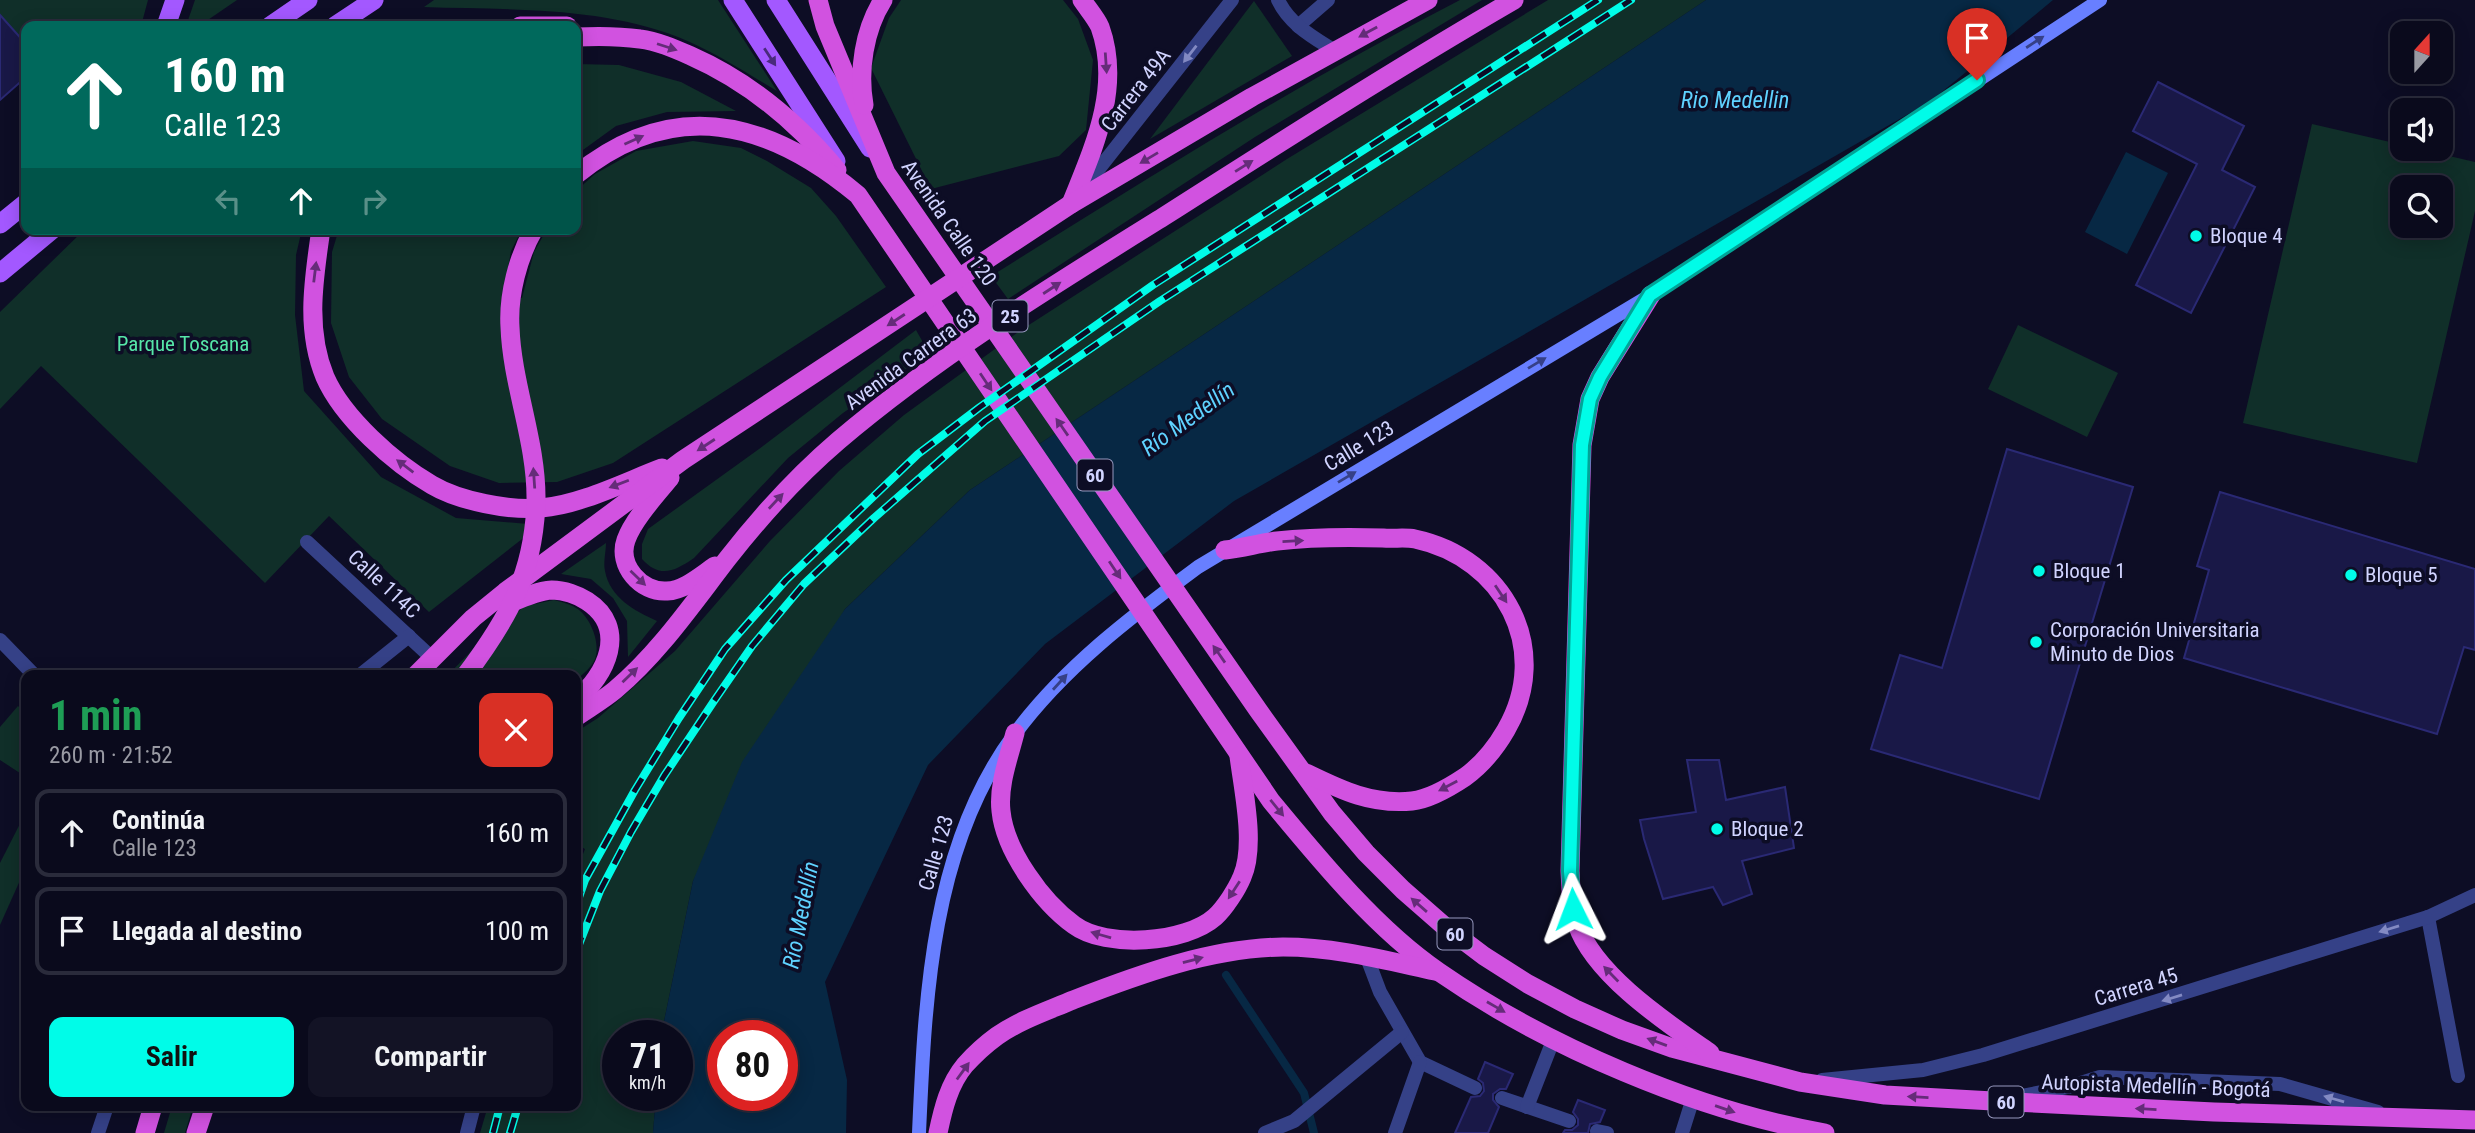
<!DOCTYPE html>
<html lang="es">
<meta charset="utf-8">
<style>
:root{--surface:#0a0a1c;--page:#131325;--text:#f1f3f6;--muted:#999aa3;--line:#2a2b3b;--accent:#00fce8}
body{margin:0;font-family:"Roboto Condensed",sans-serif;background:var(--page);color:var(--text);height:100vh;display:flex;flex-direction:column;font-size:26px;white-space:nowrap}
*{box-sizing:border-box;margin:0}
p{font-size:23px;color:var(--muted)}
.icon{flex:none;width:38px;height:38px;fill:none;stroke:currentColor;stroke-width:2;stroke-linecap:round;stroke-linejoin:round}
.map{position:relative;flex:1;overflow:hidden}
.details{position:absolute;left:21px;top:670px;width:560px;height:441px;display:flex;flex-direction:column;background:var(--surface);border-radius:14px;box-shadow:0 4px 18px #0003,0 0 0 2px var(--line)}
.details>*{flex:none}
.guide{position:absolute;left:21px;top:21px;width:560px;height:214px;border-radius:14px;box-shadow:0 4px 18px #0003,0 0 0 2px var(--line);background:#00695c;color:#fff;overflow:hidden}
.needle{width:46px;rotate:21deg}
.controls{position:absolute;left:2390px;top:21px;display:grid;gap:14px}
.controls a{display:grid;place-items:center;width:63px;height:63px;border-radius:14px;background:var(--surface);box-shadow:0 4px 18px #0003,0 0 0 2px var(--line);font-size:35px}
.speed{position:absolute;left:602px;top:1020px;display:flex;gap:14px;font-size:35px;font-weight:700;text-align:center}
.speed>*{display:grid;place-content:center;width:91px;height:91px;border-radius:50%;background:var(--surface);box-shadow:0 4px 18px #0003,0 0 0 2px var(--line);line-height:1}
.speed small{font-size:18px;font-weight:400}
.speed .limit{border:10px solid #d22;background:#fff;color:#111}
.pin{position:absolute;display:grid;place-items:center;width:60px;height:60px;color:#fff;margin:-72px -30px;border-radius:50% 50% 50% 0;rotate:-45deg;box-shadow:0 0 7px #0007}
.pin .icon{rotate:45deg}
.me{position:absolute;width:77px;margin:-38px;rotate:357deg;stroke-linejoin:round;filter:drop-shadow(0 0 5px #0008)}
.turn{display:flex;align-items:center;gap:24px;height:147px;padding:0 28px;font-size:32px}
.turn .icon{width:91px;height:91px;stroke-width:2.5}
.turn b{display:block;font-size:49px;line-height:60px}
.lanes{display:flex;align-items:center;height:66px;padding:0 28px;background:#0003;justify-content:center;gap:35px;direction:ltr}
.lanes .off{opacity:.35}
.round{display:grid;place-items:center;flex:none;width:74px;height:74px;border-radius:14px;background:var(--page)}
.summary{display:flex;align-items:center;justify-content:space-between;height:119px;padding:0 28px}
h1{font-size:42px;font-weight:700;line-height:52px;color:#1e9e55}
.cta{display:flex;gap:14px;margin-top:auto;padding:14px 28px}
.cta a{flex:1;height:80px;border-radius:14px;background:var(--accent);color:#111;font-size:28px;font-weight:700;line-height:80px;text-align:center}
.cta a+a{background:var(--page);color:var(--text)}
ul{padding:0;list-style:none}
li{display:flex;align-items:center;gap:21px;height:88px;margin:0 14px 10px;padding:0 14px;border:4px solid var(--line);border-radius:14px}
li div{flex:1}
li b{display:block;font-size:26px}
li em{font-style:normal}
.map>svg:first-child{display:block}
</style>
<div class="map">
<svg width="2475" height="1133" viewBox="0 0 2475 1133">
<rect width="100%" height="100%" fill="#0d0d25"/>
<!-- green -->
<g fill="#102f29" fill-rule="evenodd">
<path d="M 0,0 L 148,0 L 141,26 L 26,26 L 26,44 L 0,15 Z"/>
<path d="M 195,0 L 237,0 L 199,26 L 186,26 Z"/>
<path d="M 434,0 L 718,0 L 777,91 C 745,72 713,51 678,37 C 599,6 508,10 424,7 Z"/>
<path d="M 901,0 L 1063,0 L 1078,19 L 1093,60 L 1086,130 L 1059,156 L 931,189 L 871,68 L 889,18 Z"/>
<path d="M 1460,0 L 1482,0 L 1255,137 L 1008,299 L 991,276 C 1145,180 1298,83 1460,0 Z"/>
<path d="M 1548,0 L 1706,0 L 970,490 L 845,609 L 693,881 L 661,1036 L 618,1036 L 618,1096 L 656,1096 L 653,1133 L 480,1133 L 488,1106 L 576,1106 L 576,872 L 585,849 L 576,844 L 576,732 L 598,718 L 675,651 L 770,541 L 839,471 L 904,415 L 1021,330 L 1287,159 Z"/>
<path d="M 1254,1 L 1292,56 L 1150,139 Z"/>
<path d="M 576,64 L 619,65 L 681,82 L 736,111 L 667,112 L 616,126 L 576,155 Z"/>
<path d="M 2312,124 L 2403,145 L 2403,149 L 2419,149 L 2475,162 L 2475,211 L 2417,463 L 2243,423 ZM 2403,187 L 2441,187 L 2441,226 L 2403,226 Z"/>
<path d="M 693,141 L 741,148 L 767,161 L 811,188 L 836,216 L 886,287 L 613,463 L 557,482 L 499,483 L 450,466 L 382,419 L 349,377 L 331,323 L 332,252 L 339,229 L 522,229 L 511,251 L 503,295 L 522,298 L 534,252 L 547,229 L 576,229 L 576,191 L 595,174 L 636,151 Z"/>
<path d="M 85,229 L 302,229 L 296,255 L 295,315 L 304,391 L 381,477 L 456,518 L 540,525 L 429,612 L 329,516 L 265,583 L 41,366 L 0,409 L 0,312 Z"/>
<path d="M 2018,325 L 2118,373 L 2087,437 L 1988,389 Z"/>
<path d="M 916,330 L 929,353 L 843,413 L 788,458 L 694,558 C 675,571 660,579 642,559 L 642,544 L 648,529 L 759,449 Z"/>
<path d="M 606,543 C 606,551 603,563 605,571 C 610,598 635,611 657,621 L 628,657 L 627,621 L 613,598 L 591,579 L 561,574 Z"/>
<path d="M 554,600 C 561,602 570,604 576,608 C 590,616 601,643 595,659 C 591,668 583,674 576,680 L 576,676 L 447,676 L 481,641 L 525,606 Z"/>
<path d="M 18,706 L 26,714 L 26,777 L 0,760 L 0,727 Z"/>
<path d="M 26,812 L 26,867 L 0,925 L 0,863 Z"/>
<path d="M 172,1106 L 193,1106 L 185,1133 L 164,1133 Z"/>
</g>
<!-- water -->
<g fill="#072844" fill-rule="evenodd">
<path d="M 1706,0 L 2053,0 L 1931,101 L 1234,501 L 1045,644 L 928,765 L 825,982 L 847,1080 L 846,1133 L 653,1133 L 656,1096 L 677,1096 L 677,1036 L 661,1036 L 693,881 L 742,762 L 845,609 L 970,490 ZM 723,1036 L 782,1036 L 782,1096 L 723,1096 Z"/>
<path d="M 2126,152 L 2168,173 L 2127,254 L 2085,232 Z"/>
</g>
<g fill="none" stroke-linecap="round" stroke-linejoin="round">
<!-- stream -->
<path stroke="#072844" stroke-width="8" d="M 1226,975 L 1304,1093 L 1314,1133"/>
</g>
<!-- building -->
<g fill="#191847" stroke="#2a2974" stroke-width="2">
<path d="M 0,15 L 26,44 L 26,77 L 0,100 Z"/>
<path d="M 2158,82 L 2244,126 L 2222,170 L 2255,187 L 2191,313 L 2136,285 L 2197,164 L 2133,131 Z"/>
<path d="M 2007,449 L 2133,487 L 2039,799 L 1871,749 L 1900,655 L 1942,668 Z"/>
<path d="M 2220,492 L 2475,569 L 2475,650 L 2464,647 L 2437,734 L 2184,658 L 2209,570 L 2197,566 Z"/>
<path d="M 1687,760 L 1719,760 L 1726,800 L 1785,787 L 1794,848 L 1742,861 L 1752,894 L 1723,905 L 1713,887 L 1663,899 L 1644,839 L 1640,820 L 1696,812 Z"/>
<path d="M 1485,1062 L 1513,1074 L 1506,1089 L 1500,1089 L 1493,1094 L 1493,1100 L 1499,1107 L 1488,1133 L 1455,1133 L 1471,1097 L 1480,1096 L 1484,1091 L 1483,1083 L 1478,1079 Z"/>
<path d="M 1578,1100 L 1605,1110 L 1600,1122 L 1590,1124 L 1588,1133 L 1563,1133 L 1565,1130 L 1572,1130 L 1578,1125 L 1578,1119 L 1573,1112 Z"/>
</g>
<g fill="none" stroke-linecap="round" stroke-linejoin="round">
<!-- service -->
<g stroke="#354187" stroke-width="14">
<path d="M 1298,26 L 1328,0"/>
<path d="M 0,640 L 35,676"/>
<path d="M 2428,917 L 2458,1076"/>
<path d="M 1366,955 L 1380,992 L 1420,1062 L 1475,1088"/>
<path d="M 2016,1097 L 2068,1087 L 2100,1077 L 2280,1084 L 2378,1112"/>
<path d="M 1502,1098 L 1569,1121"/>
<path d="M 1527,1107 L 1554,1038"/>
<path d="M 1597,1131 L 1607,1133"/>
<path d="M 467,1133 L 474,1106"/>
<path d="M 1265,1133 L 1294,1121 L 1402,1032"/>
<path d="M 1395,1133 L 1420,1062"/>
<path d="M 1682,1133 L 1693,1098"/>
</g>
<!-- minor -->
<g stroke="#354187" stroke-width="14">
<path d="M 1278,0 C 1290,25 1313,37 1335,51"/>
<path d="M 1079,194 L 1232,0"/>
<path d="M 307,542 L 432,658"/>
<path d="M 359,676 L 409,636"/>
<path d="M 98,1133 L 107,1106"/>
</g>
<!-- tertiary -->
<path stroke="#354187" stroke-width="14" d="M 1822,1080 L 1923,1070 L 1983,1055 L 2428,917 L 2475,895"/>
<!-- secondary -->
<path stroke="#687fff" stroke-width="14" d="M 919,1133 C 925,999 931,847 1014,735 C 1063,668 1132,616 1198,567 L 1651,295 L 2100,0"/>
<!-- primary -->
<g stroke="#a358ff" stroke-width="19">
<path d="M 733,0 L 836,161"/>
<path d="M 776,0 L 870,148"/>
<path d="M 166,26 L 175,0"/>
<path d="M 270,26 L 308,0"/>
<path d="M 335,26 L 374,0"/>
<path d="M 0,224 L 26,203"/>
<path d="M 0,273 L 53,229"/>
</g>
<!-- trunk -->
<g stroke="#d152e0" stroke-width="19">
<path d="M 818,0 L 825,26 L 886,173 L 1258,710 L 1332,813 L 1366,853 L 1403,890 L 1443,925 L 1484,956 L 1528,984 L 1575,1009 L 1622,1030 L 1672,1048 L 1800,1082 L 1885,1095 L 1993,1101 L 2214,1112 L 2475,1120"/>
<path d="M 520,26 L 567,26"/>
<path d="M 576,37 C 596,36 619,36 640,39 C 657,41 675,49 691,56 C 750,82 796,121 837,170"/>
<path d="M 864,105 C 858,71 864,30 883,0"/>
<path d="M 576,175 C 673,96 768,120 858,195 L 1271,801 C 1319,859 1376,929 1439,972 C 1546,1046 1697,1111 1825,1133"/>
<path d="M 1071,204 C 1093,149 1122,88 1100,27 C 1096,18 1088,9 1082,0"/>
<path d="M 321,229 C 314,278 305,329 325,377 C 343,418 394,463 432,485 C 459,501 510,511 541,508 C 580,505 625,482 662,468"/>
<path d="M 1651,295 L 1600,377 L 1590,399 L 1582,445 L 1570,871 C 1571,889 1571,907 1577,924 C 1594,975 1667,1023 1710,1053"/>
<path d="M 670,478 C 656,495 633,520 626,540 C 617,565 641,593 667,591 C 685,590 700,576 715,566"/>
<path d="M 1225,550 C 1243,548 1260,543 1277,541 C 1312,537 1348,537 1383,538 C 1394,539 1405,537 1415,539 C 1504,558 1553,649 1506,730 C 1495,749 1483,764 1465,777 C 1450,787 1430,799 1412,801 C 1371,805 1341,790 1306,773"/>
<path d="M 506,605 C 520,599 536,591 552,590 C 564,590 578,595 587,601 C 629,628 606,676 576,700"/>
<path d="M 415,676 L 473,618 L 505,592 L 683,460 L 1071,204 L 1252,97 L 1428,0"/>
<path d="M 465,676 C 508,619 534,574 536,501 C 537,442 512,385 510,327 C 508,295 518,257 534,229"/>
<path d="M 576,717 C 589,708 603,700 615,690 C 659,653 693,603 728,558 C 761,516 797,476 838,441 C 938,356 1052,286 1163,217 C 1279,143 1395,69 1514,0"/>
<path d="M 1015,733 C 1009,757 998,785 1001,811 C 1005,851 1042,902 1074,925 C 1106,949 1186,943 1215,917 C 1225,908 1237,889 1242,877 C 1256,846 1243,789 1239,756"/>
<path d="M 145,1133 L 153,1106"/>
<path d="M 196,1133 L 205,1106"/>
<path d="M 938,1133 C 943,1109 949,1084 965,1065 C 974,1055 986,1044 997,1036 C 1020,1020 1047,1011 1073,1000 C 1140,974 1211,948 1283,947 C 1335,947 1384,960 1435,971"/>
</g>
<!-- rail casing -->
<g stroke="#00fce8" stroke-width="8">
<g id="rail">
<path d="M 576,906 L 585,880 L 635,790 L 679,718 L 725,649 L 786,580 L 918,454 L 980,407 L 1153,285 L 1598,0"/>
<path d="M 576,952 L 600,891 L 631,832 L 664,776 L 714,701 L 752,646 L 804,584 L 874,518 L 985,421 L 1160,301 L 1631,0"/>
<path d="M 493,1133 L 500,1106"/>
<path d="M 510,1133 L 518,1106"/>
</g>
</g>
<!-- rail -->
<use href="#rail" stroke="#0d0d25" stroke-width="5" stroke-dasharray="16" stroke-linecap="butt"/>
</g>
<!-- one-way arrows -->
<defs><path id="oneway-solid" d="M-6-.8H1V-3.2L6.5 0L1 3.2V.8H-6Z" transform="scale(1.75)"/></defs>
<g fill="#652c79">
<use href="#oneway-solid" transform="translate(1368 32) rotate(151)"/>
<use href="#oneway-solid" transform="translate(667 47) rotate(18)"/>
<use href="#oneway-solid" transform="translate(1106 63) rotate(86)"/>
<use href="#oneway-solid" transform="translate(634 140) rotate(-24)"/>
<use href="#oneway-solid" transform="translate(1149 158) rotate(149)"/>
<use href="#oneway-solid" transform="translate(1244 166) rotate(-32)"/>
<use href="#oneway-solid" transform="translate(315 272) rotate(-83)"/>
<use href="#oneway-solid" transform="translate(1052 288) rotate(-33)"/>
<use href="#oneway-solid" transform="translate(896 320) rotate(147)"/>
<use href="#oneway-solid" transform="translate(986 382) rotate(56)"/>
<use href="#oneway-solid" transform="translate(1062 427) rotate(-125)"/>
<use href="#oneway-solid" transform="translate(706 445) rotate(147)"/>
<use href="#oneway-solid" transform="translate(405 466) rotate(-143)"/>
<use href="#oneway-solid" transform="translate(534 478) rotate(-94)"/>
<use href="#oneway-solid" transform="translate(619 484) rotate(159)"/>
<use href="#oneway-solid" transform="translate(776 501) rotate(-47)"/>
<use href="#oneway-solid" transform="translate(1293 541) rotate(-3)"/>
<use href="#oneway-solid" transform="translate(1115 570) rotate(56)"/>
<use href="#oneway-solid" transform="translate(638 578) rotate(44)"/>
<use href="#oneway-solid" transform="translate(1501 594) rotate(56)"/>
<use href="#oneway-solid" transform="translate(1219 654) rotate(-125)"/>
<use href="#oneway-solid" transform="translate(630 675) rotate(-44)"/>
<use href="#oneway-solid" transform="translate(1448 786) rotate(152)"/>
<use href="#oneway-solid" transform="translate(1277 808) rotate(51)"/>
<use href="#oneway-solid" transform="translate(1234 890) rotate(123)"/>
<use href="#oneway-solid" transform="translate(1419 905) rotate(-139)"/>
<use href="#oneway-solid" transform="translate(1101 935) rotate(-164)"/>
<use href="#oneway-solid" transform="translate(1193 960) rotate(-15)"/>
<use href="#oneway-solid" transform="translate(1611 974) rotate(-134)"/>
<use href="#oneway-solid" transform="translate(1496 1007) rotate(30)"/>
<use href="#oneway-solid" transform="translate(1657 1042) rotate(-160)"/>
<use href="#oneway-solid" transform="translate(963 1071) rotate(-54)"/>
<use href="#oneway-solid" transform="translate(1918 1097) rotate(-177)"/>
<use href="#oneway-solid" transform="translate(1725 1109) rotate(19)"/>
<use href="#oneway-solid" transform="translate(2146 1109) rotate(-177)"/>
</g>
<g fill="#364087">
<use href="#oneway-solid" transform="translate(2035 42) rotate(-33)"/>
<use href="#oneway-solid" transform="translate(1537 363) rotate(-31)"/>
<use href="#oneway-solid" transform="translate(1347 477) rotate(-31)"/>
<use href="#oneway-solid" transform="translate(1060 682) rotate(-48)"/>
</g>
<g fill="#838ac3">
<use href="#oneway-solid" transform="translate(1190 54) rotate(128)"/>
<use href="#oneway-solid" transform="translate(2389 929) rotate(163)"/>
<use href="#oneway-solid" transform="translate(2172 998) rotate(163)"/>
<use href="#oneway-solid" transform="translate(2334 1099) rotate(-164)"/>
</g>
<use fill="#492b7c" href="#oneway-solid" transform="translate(770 57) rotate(57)"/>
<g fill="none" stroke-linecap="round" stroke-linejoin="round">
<!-- route casing -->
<g stroke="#00a497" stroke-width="18">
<path id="route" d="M 1573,909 L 1570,871 L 1582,445 L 1590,399 L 1600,377 L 1650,295 L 1977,80"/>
</g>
<!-- route -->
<use href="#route" stroke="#00fce8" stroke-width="12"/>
</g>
<!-- markers -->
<g fill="#00fce8" stroke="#0d0d25" stroke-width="2.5">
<circle cx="2196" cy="236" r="7"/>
<circle cx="2039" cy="571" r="7"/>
<circle cx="2351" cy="575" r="7"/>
<circle cx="2036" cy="642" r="7"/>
<circle cx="1717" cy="829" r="7"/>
</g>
<g text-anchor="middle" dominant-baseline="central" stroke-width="7" stroke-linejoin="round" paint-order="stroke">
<!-- shield labels -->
<g fill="#0d0d25" stroke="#9698be" stroke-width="2">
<rect x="992.5" y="300.5" width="35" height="31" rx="5"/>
<rect x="1077.5" y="459.5" width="35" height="31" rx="5"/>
<rect x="1437.5" y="918.5" width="35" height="31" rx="5"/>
<rect x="1988.5" y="1086.5" width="35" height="31" rx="5"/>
</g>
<g font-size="19" font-weight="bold" fill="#d1d4ff">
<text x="1010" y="316">25</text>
<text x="1095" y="475">60</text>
<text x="1455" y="934">60</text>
<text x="2006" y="1102">60</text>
</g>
<!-- street labels -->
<g font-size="21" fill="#d1d4ff" stroke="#0d0d25">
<text transform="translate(1136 90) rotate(-52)">Carrera 49A</text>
<text transform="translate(949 223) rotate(55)">Avenida Calle 120</text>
<text transform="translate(911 359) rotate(-36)">Avenida Carrera 63</text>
<text transform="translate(1359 446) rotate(-31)">Calle 123</text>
<text transform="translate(384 584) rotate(43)">Calle 114C</text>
<text transform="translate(936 853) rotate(-74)">Calle 123</text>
<text transform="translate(2136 987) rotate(-17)">Carrera 45</text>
<text transform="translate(2156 1086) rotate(2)">Autopista Medellín - Bogotá</text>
</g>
<!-- poi labels -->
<g font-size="21" fill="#d1d4ff" stroke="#0d0d25" text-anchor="start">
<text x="2210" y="236">Bloque 4</text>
<text x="2053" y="571">Bloque 1</text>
<text x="2365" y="575">Bloque 5</text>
<text x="2050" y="630">Corporación Universitaria<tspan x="2050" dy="24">Minuto de Dios</tspan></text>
<text x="1731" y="829">Bloque 2</text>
</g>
<!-- park labels -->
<g font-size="21" fill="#56e6a8" stroke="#0d0d25">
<text x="183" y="344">Parque Toscana</text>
</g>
<!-- water labels -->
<g font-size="23" font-style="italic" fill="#5fd2ff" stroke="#0d0d25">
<text x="1735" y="100">Rio Medellin</text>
<text transform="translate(1188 419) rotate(-36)">Río Medellín</text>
<text transform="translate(801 915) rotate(-79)">Río Medellín</text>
</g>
</g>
</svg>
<div class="controls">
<a><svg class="needle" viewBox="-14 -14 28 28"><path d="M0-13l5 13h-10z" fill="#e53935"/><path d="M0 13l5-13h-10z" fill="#999aa3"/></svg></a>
<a><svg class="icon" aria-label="sound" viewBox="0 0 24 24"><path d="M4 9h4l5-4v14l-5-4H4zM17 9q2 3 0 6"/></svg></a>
<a><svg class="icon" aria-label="search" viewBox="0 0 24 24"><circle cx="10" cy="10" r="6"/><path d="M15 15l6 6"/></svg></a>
</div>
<div class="speed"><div>71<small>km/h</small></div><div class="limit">80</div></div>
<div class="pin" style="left:1977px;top:80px;background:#d93025"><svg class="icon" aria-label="arrive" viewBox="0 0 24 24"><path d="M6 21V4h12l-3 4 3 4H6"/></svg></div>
<svg class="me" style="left:1573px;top:909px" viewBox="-20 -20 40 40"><path d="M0-17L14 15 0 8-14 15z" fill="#00fce8" stroke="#fff" stroke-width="4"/></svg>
<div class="guide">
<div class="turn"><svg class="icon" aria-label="ahead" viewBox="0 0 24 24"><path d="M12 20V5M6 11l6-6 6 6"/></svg><div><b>160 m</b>Calle 123</div></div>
<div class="lanes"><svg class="icon off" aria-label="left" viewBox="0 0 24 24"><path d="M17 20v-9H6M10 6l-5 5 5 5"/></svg><svg class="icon" aria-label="ahead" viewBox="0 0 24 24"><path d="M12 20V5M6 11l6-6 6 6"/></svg><svg class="icon off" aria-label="right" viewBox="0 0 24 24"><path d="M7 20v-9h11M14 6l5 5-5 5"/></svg></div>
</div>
<section class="details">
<div class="summary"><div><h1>1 min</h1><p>260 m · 21:52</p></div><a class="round" style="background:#d93025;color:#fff"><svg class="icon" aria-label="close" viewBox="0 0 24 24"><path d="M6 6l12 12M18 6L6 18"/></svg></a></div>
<ul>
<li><svg class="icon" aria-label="ahead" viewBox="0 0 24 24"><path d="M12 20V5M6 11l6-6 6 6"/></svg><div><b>Continúa</b><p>Calle 123</p></div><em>160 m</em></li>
<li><svg class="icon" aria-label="arrive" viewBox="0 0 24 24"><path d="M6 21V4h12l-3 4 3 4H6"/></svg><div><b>Llegada al destino</b></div><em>100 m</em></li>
</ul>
<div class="cta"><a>Salir</a><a>Compartir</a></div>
</section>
</div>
